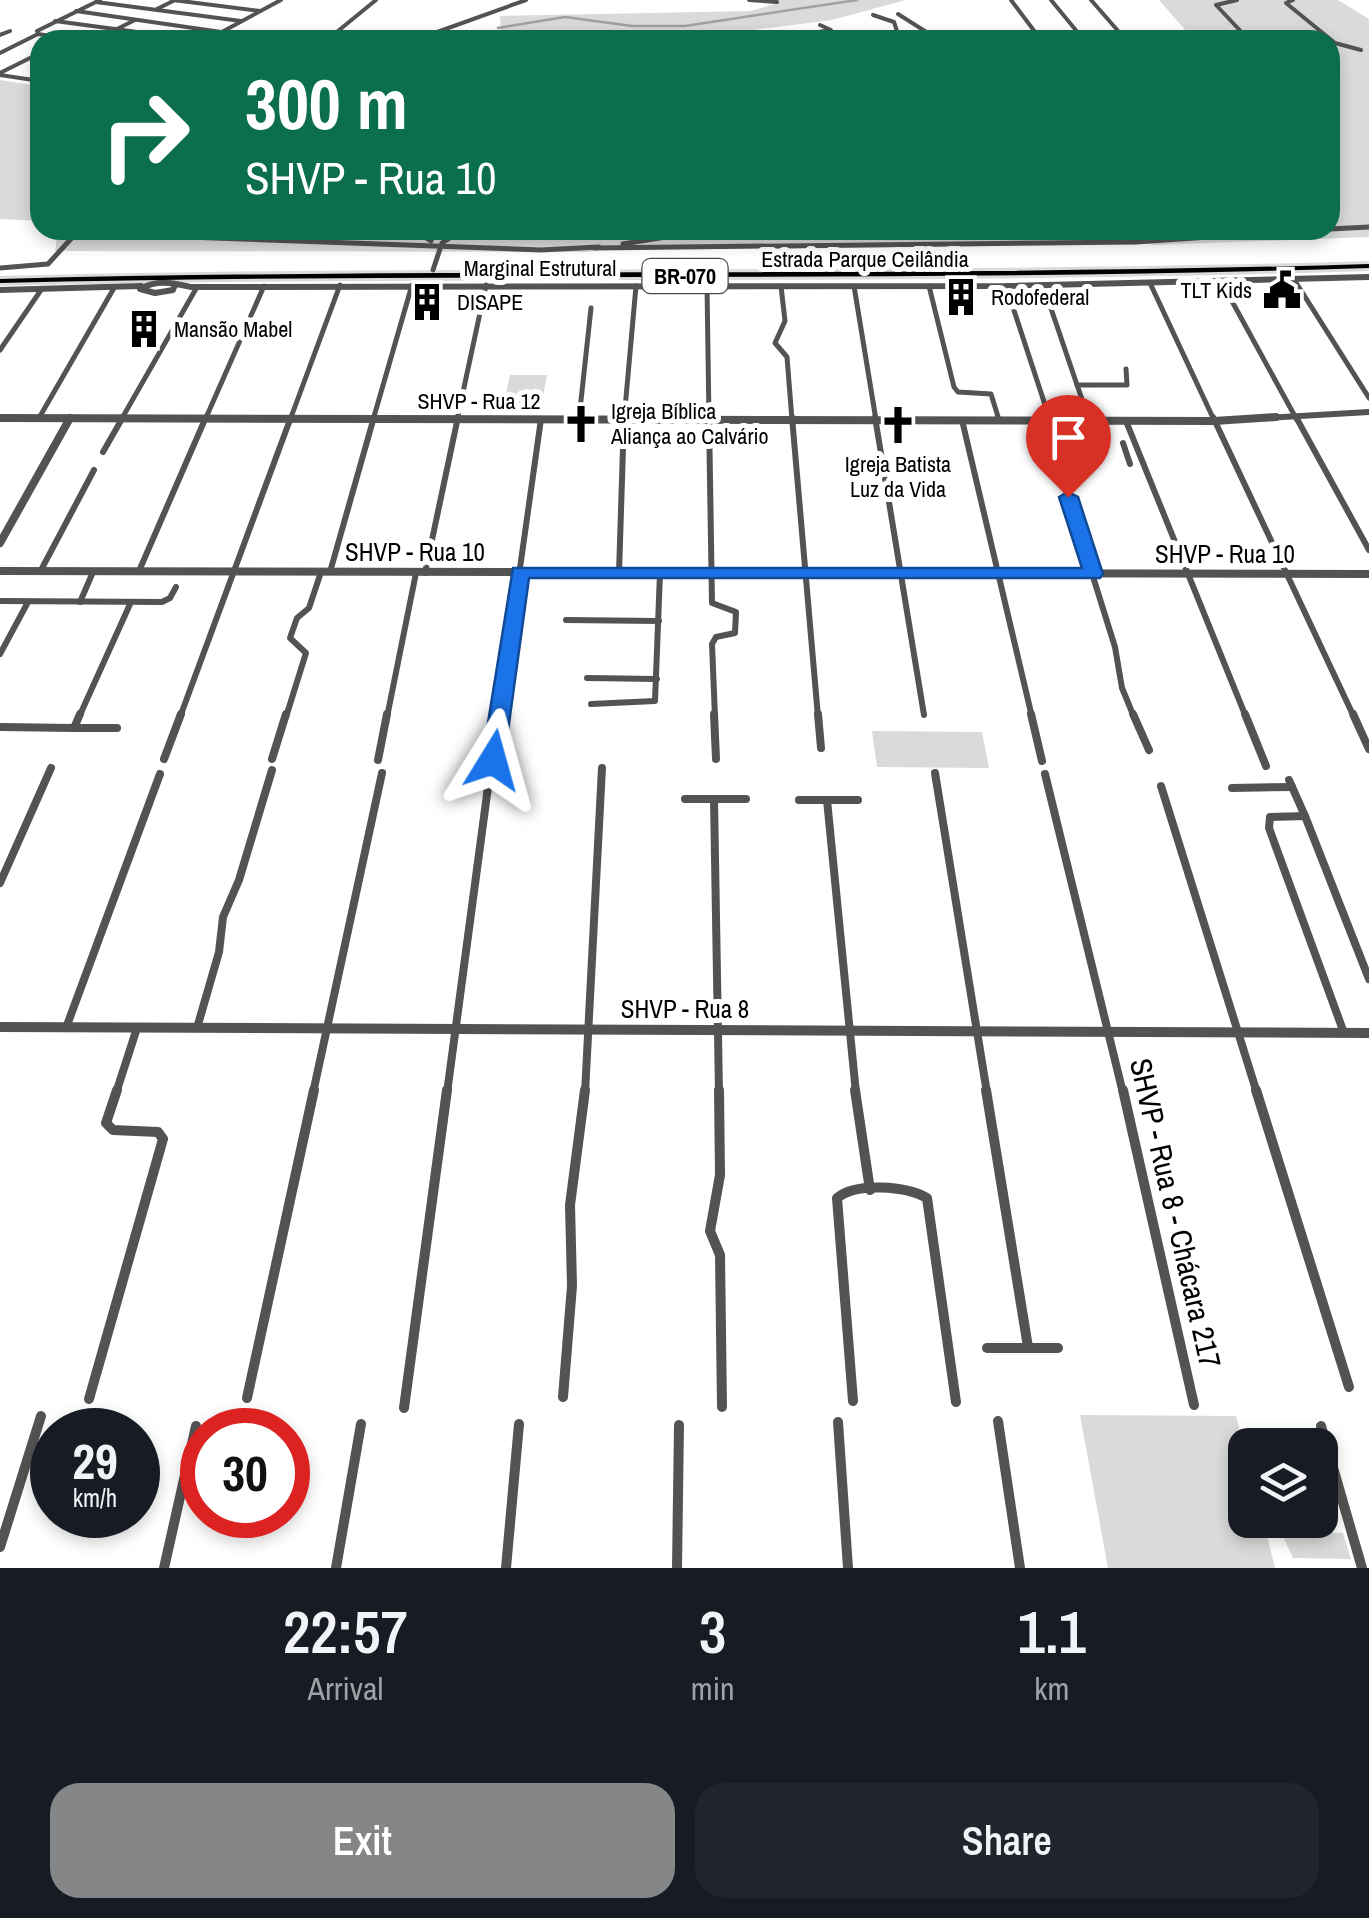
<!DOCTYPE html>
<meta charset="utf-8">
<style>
:root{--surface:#171b24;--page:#20242c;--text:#f1f3f6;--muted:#9ea1a6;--accent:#858687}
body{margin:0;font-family:"Archivo Narrow",sans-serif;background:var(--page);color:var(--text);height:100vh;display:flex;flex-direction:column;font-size:38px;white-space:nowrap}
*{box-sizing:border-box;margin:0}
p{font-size:32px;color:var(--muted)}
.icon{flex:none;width:55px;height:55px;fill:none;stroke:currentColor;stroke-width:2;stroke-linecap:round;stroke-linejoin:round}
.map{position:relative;height:1568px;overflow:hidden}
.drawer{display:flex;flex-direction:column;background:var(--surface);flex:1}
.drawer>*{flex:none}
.banner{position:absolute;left:30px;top:30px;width:1310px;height:210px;border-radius:30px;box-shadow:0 5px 15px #0003;background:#0b6e4f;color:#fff;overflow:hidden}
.fabs{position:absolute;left:1228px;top:1428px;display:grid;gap:20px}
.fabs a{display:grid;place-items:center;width:110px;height:110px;border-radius:20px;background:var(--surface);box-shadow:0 5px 15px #0003;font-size:50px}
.speed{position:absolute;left:30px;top:1408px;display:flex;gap:20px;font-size:50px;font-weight:700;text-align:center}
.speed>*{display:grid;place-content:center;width:130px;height:130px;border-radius:50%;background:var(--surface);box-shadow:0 5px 15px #0003;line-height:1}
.speed small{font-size:25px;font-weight:400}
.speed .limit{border:15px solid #d22;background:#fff;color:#111}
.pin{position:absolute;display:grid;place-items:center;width:85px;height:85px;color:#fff;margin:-102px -42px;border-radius:50% 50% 50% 0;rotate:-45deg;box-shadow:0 0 10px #0007}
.pin .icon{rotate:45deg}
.me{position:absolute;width:110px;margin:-55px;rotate:8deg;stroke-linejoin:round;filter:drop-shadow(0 0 8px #0008)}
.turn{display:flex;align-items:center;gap:35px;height:210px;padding:0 50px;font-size:45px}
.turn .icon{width:130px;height:130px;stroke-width:2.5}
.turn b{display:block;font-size:70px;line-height:85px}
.eta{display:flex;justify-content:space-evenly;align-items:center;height:170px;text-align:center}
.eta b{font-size:60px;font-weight:600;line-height:70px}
.cta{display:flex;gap:20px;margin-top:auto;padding:20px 50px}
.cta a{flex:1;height:115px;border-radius:30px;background:var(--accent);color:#fff;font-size:40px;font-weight:600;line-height:115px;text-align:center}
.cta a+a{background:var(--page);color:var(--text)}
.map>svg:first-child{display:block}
</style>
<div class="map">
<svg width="1369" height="1568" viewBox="0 0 1369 1568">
<rect width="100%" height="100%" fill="#fff"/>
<!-- green -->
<g fill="#dadada">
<path d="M 777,0 L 906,0 L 832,20 L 753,30 L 759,35 L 748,40 L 502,40 L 500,16 L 751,11 L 778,3 Z"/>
<path d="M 1159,0 L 1338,0 L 1369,19 L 1369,237 L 1154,245 L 1137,240 L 611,247 L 590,252 L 55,251 L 58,230 L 1330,230 L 1330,40 L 1194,40 Z"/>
<path d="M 0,80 L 40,86 L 40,221 L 0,219 Z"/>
<path d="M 510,375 L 547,375 L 541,407 L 503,407 Z"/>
<path d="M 872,731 L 982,732 L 989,768 L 877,767 Z"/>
<path d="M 1080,1415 L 1236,1416 L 1245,1449 L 1245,1520 L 1263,1520 L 1275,1568 L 1108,1568 Z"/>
<path d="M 1281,1532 L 1343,1533 L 1351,1559 L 1293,1558 Z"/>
</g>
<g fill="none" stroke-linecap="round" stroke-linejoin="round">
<!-- stream -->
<path stroke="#a1a1a1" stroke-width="2.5" d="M 498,28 L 565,17 L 632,26 L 685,26 L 857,0"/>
<!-- motorway casing -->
<g stroke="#dbdbdb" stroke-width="6">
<path id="motorway" d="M 1369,264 L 1369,268 C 913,283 456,272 0,283 L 0,279 C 456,267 913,278 1369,264 Z"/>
</g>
<!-- minor-far4 -->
<g stroke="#535353" stroke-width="4">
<path d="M 173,0 L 260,11"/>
<path d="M 749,0 L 777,2"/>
<path d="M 1011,0 L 1041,40"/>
<path d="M 1051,0 L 1084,40"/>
<path d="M 1091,0 L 1126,40"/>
<path d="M 1237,0 L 1216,5 L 1249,40"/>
<path d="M 1293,0 L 1286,3 L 1335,43 L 1361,50"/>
<path d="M 96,2 L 241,21"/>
<path d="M 157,9 L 175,0"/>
<path d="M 76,11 L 221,32"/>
<path d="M 898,14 L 939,40"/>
<path d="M 873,15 L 894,22 L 898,34 L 907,40"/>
<path d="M 55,21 L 197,40"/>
<path d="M 37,31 L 100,0"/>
<path d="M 0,35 L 10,31"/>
<path d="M 66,36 L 94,40"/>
<path d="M 95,40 L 135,20"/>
<path d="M 207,40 L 281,0"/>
<path d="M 327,40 L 376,0"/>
<path d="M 362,40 L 426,36 L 526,0"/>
<path d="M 771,40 L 831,30 L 820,25"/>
<path d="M 1077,40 L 1125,39"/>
<path d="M 0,53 L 38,34 L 69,39"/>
<path d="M 0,73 L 40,53"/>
<path d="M 0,75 L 40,81"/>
</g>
<!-- minor-far3 -->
<g stroke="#535353" stroke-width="5">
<path d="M 1330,229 L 1369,227"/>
<path d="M 414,230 L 431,241"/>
<path d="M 76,233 L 541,250 L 599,247"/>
<path d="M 623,244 L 708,230"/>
<path d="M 594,248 L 1136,242 L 1314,230"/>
<path d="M 0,268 L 48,264 L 79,230"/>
<path d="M 433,270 L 442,243 L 462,230"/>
<path d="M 1295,281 L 1369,398"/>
<path d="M 1150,283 L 1214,420"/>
<path d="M 1222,283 L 1297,420"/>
<path d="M 1043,285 L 1089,420"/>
<path d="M 707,286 L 709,420"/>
<path d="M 781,286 L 785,321 L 775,343 L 787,357 L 792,420"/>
<path d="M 854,286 L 876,420"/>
<path d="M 929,286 L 954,387 L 958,392 L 991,394 L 999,420"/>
<path d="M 1006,286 L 1050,420"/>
<path d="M 0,350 L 41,290"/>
<path d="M 1077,385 L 1127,385 L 1126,369"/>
<path d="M 39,418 L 114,288"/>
<path d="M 579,419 L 591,308"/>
<path d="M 121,420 L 197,287"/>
<path d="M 205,420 L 264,286"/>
<path d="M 290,420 L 340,285"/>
<path d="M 373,420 L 412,285"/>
<path d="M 457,420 L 486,285"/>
<path d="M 624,420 L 636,286"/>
</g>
<!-- minor-far2 -->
<g stroke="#535353" stroke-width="6">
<path d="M 709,417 L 712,603 L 736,612 L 735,633 L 716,637 L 712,644 L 715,717"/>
<path d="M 792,417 L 818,717"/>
<path d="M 875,417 L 924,715"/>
<path d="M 1213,417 L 1354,717"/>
<path d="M 1296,417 L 1369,550"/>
<path d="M 962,420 L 1032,717"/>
<path d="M 1044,420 L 1115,647 L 1122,688 L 1134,717"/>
<path d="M 1126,421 L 1246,717"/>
<path d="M 1123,443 L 1130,464"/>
<path d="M 103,452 L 123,417"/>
<path d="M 139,571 L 206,417"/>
<path d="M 40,572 L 94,470"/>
<path d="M 330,572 L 374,417"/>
<path d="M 425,573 L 458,417"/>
<path d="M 619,573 L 624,417"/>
<path d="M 0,601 L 162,602 L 170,598 L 176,587"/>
<path d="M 80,602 L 93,572"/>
<path d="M 566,620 L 659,621"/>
<path d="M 0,654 L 28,602"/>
<path d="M 587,678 L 657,679"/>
<path d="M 591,704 L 655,701 L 660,573"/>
<path d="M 79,717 L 131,602"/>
<path d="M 180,717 L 291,417"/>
<path d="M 286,717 L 306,653 L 290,638 L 297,618 L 309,608 L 321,572"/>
<path d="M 387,717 L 416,573"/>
<path d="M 499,717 L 541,419"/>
</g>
<!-- minor-far1 -->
<g stroke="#535353" stroke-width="8">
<path d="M 714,714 L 716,759"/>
<path d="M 818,714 L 821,748"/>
<path d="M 1031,714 L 1042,761"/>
<path d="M 1133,714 L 1149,750"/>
<path d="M 1245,714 L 1266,766"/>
<path d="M 1353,714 L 1369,749"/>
<path d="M 0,727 L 74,728 L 80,714"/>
<path d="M 74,728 L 117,728"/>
<path d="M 164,759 L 181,714"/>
<path d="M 272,759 L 286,714"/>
<path d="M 378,760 L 387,714"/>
<path d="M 493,760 L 499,714"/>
<path d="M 935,773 L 987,1093"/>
<path d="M 1045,774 L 1123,1093"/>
<path d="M 1289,780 L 1305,816"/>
<path d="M 1161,786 L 1257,1093"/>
<path d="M 1232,788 L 1292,787"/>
<path d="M 685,799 L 746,799"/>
<path d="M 714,799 L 719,1093"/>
<path d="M 799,800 L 858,800"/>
<path d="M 827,800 L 856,1093"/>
<path d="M 0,883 L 51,768"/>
<path d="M 66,1028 L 160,774"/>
<path d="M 197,1028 L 219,952 L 223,917 L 239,880 L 272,770"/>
<path d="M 1344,1033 L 1269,828 L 1270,817 L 1305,816 L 1369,979"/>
<path d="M 116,1093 L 137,1028"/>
<path d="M 313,1093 L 382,773"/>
<path d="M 447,1093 L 490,772"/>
<path d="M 585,1093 L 602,768"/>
</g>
<!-- minor -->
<g stroke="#535353" stroke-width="10">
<path d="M 719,1090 L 720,1175 L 710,1231 L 720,1255 L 722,1407"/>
<path d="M 855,1090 L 870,1190"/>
<path d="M 986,1090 L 1028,1347"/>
<path d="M 1123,1090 L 1194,1405"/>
<path d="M 1256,1090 L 1349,1387"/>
<path d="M 987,1348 L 1058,1348"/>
<path d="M 563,1397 L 572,1286 L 570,1205 L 585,1090"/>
<path d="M 247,1398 L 314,1090"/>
<path d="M 89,1399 L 163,1139 L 158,1132 L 113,1130 L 106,1123 L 117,1090"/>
<path d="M 853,1401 L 837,1198 C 856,1182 906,1186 927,1198 L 956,1402"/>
<path d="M 404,1408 L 447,1090"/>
<path d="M 998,1421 L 1020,1568"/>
<path d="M 838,1422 L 848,1568"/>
<path d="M 1321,1426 L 1362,1568"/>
<path d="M 0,1547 L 41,1416"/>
<path d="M 164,1568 L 196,1426"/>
<path d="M 336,1568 L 361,1424"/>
<path d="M 506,1568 L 519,1424"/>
<path d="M 677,1568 L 679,1425"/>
</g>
<!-- tertiary-far2 -->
<g stroke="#535353" stroke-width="6">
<path d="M 175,284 L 173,290 L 155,293 L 140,289 C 157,279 173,283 191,287 L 1006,286 L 1369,277"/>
<path d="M 0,290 L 141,286"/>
<path d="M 0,418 L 768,420"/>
<path d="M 1233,420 L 1369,412"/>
</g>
<!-- tertiary-far1 -->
<g stroke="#535353" stroke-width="8">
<path d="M 0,418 L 1214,421 L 1276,417"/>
<path d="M 0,543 L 70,418"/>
<path d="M 0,571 L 1369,574"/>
</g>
<!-- tertiary -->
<path stroke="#535353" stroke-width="10" d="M 0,1027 L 1369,1033"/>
<!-- motorway -->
<use href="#motorway" fill="#000" fill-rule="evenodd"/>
</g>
<!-- route -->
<path fill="#1a73e8" stroke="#114b97" stroke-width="2.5" d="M 1068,492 L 1078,497 L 1103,574 L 1100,578 L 529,578 L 504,760 L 493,767 L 482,760 L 513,568 L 1082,568 L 1059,497 Z"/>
<!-- icons -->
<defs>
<g id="civic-bare" transform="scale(3)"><path d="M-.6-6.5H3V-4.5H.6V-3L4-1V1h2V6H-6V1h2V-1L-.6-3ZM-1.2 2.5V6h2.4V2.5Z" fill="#000" stroke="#fff" stroke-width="2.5" paint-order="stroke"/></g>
<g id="building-bare" transform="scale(3)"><path d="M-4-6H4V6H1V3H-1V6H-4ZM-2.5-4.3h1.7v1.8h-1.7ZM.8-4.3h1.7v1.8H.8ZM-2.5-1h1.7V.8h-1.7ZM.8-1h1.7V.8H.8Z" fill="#000" stroke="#fff" stroke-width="2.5" paint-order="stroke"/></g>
<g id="church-bare" transform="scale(3)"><path d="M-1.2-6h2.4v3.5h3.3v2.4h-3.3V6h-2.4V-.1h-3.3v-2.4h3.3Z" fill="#000" stroke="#fff" stroke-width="2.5" paint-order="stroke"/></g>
</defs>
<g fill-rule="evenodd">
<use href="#civic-bare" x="1282" y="290"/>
<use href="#building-bare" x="961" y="297"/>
<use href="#building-bare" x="427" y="302"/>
<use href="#building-bare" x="144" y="329"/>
<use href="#church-bare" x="581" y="424"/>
<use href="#church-bare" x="898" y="425"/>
</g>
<g text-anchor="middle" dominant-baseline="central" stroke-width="10" stroke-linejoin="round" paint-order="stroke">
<!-- far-street labels -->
<g font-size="22" fill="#000" stroke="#fff">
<text x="865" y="259">Estrada Parque Ceilândia</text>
<text x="540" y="268">Marginal Estrutural</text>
<text x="479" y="401">SHVP - Rua 12</text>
</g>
<!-- shield labels -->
<rect fill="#fff" stroke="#4c4c4c" stroke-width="2.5" x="642.5" y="259" width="85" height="34" rx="8"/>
<g font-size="22" font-weight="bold" fill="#000">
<text x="685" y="276">BR-070</text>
</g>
<!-- far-poi labels -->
<g font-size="22" fill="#000" stroke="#fff" text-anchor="start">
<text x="1252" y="290" text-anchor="end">TLT Kids</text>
<text x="991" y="297">Rodofederal</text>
<text x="457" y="302">DISAPE</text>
<text x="174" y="329">Mansão Mabel</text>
<text x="611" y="411">Igreja Bíblica<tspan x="611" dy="25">Aliança ao Calvário</tspan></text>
<text x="898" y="464" text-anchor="middle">Igreja Batista<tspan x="898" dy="25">Luz da Vida</tspan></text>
</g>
<!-- street labels -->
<g font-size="25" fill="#000" stroke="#fff">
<text x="415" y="552">SHVP - Rua 10</text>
<text x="1225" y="554">SHVP - Rua 10</text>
<text x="685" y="1009">SHVP - Rua 8</text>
</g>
<!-- near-street labels -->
<g font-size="30" fill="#000" stroke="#fff">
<text transform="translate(1176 1213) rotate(77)">SHVP - Rua 8 - Chácara 217</text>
</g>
</g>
</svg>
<div class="fabs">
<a><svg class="icon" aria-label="layers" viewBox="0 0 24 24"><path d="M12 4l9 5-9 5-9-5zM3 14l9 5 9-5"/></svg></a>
</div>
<div class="speed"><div>29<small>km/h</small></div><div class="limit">30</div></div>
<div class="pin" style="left:1068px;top:497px;background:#d93025"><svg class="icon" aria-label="arrive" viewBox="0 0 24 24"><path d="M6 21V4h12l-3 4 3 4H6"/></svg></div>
<svg class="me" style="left:493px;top:760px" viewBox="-20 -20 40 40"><path d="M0-17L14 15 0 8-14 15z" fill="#1a73e8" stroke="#fff" stroke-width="4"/></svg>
<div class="banner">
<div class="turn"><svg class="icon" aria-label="right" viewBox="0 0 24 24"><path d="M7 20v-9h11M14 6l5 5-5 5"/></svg><div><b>300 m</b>SHVP - Rua 10</div></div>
</div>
</div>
<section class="drawer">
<div class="eta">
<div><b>22:57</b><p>Arrival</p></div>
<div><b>3</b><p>min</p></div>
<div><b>1.1</b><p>km</p></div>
</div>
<div class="cta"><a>Exit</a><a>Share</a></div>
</section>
